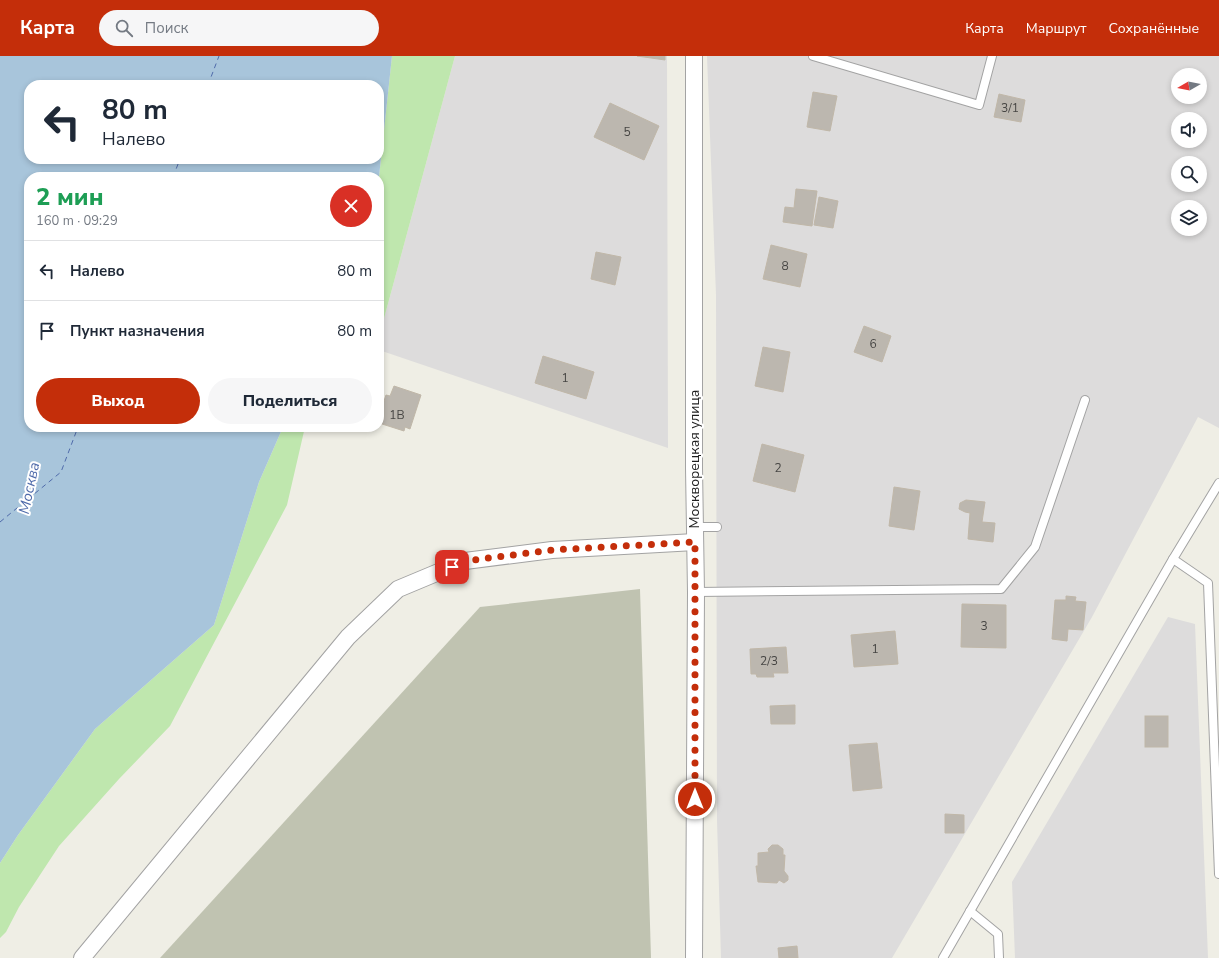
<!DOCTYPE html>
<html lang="ru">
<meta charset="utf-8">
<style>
:root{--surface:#fff;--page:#f6f6f7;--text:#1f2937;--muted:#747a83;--line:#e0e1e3;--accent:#c42e0a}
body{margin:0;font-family:"Nunito Sans",sans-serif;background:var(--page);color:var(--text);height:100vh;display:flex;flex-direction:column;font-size:15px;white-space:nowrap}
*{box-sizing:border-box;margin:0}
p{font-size:13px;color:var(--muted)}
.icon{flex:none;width:22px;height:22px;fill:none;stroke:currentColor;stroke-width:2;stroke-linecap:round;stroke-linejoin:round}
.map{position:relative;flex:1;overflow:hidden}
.side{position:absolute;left:24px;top:116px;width:360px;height:260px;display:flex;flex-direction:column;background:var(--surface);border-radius:16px;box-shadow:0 2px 6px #0003}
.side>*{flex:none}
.banner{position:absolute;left:24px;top:24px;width:360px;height:84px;border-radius:16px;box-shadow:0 2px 6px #0003;background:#fff;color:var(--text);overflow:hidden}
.needle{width:26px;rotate:261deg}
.tools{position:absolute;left:1171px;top:12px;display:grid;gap:8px}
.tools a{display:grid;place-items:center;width:36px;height:36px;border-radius:50%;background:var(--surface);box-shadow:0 2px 6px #0003;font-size:20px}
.pin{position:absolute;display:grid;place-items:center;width:34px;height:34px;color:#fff;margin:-17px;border-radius:8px;box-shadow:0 2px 6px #0006}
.me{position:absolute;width:44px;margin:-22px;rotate:0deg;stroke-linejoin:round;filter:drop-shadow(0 0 3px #0008)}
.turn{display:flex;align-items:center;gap:14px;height:84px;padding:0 12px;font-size:18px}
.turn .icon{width:52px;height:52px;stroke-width:2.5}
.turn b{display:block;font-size:28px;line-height:34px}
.round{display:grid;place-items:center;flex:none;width:42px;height:42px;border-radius:21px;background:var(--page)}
.head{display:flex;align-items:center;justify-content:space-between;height:68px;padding:0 12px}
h1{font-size:24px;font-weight:800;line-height:30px;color:#1e9e55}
.primary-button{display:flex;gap:8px;margin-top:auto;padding:8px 12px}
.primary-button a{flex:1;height:46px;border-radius:24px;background:var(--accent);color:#fff;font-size:16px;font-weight:800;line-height:46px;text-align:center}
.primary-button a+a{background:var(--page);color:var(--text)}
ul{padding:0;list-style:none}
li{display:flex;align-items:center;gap:12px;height:60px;padding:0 12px;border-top:1px solid var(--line)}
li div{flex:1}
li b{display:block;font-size:15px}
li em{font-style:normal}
header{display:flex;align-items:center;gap:24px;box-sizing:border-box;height:56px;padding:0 20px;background:var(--accent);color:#fff}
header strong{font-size:19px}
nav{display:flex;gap:22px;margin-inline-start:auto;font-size:14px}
.search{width:280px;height:36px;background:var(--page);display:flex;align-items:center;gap:10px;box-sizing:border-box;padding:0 14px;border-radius:22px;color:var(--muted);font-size:15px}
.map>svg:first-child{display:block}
</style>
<header>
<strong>Карта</strong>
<div class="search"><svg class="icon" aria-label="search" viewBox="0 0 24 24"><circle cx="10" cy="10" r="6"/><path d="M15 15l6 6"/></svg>Поиск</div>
<nav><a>Карта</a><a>Маршрут</a><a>Сохранённые</a></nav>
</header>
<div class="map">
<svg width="1219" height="902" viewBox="0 0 1219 902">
<rect width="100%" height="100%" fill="#efeee5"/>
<!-- residential -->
<g fill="#dddcdc" fill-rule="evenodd">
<path d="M 455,0 L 667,0 L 668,392 L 379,294 L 379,281 Z"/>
<path d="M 707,0 L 1219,0 L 1219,372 L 1198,361 L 1092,561 L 892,902 L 721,902 L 717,764 L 716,239 ZM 1178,19 L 1200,19 L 1200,41 L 1178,41 ZM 1178,63 L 1200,63 L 1200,85 L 1178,85 ZM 1178,107 L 1200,107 L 1200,129 L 1178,129 ZM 1178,151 L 1200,151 L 1200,173 L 1178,173 Z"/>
<path d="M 1168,561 L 1195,568 L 1208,902 L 1015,902 L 1012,826 Z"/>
</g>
<!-- construction -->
<path fill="#c0c3b1" d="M 640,533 L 651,902 L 160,902 L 480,551 Z"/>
<!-- grass -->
<g fill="#bfe7ae">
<path d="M 392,0 L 455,0 L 379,281 L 379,121 Z"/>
<path d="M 283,371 L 305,371 L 287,449 L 170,670 L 119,723 L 59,790 L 19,851 L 6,876 L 0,882 L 0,807 L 18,779 L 95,673 L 214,569 L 259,426 Z"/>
</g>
<!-- water -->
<path fill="#a8c5db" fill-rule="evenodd" d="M 0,0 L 392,0 L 379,121 L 29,121 L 29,371 L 283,371 L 259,426 L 214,569 L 95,673 L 18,779 L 0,807 ZM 29,29 L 379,29 L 379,103 L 29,103 Z"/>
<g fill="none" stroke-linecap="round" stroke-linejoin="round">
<!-- ferry -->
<g stroke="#4f6baa" stroke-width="1" stroke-dasharray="5 4" stroke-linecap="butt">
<path d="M 208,29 L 219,0"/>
<path d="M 173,121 L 180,103"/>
<path d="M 0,466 L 61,416 L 78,371"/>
</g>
</g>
<!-- building -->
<g fill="#bcb7af" stroke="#c0b7a8">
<path d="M 637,0 L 665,0 L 665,4 Z"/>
<path d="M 813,36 L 837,40 L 830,75 L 807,71 Z"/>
<path d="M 999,38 L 1025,44 L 1021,66 L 994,61 Z"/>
<path d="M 610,47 L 659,70 L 644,104 L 594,81 Z"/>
<path d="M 796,133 L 817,135 L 812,170 L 783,166 L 785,151 L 794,152 Z"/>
<path d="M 819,141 L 838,145 L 833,172 L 814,169 Z"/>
<path d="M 771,189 L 807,198 L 800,231 L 763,223 Z"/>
<path d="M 596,196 L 621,201 L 615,229 L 591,223 Z"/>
<path d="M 864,270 L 891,280 L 882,306 L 854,296 Z"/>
<path d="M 763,291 L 790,296 L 783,336 L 755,330 Z"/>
<path d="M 543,300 L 594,316 L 586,343 L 535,327 Z"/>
<path d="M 394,330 L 421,339 L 410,373 L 405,371 L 404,375 L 379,367 L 379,350 L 382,351 L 386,339 L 390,340 Z"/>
<path d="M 762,388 L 804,399 L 795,436 L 753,425 Z"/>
<path d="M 894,431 L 920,435 L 914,474 L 889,470 Z"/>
<path d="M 966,444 L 985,446 L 982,466 L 995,467 L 993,486 L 968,483 L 970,457 L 965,456 L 959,453 L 960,447 Z"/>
<path d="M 1066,540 L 1076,541 L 1075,545 L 1086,546 L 1083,574 L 1068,573 L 1067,585 L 1052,583 L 1055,544 L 1066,544 Z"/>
<path d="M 962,548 L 1006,549 L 1006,592 L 961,591 Z"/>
<path d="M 895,575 L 898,608 L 854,611 L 851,579 Z"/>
<path d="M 786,591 L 788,617 L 773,617 L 774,621 L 757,621 L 756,618 L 751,618 L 750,593 Z"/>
<path d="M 795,649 L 795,668 L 771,668 L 770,650 Z"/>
<rect x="1145" y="660" width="23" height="31"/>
<path d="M 877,687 L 882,732 L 853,735 L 849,689 Z"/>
<path d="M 945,758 L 964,759 L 964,777 L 945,777 Z"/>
<path d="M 772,789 L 778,789 L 783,793 L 783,799 L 785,799 L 784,815 L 788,820 L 788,824 L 784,827 L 779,824 L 777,827 L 758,826 L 756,810 L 758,810 L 758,797 L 769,796 L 768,793 Z"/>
<path d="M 797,890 L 798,902 L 779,902 L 778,892 Z"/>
</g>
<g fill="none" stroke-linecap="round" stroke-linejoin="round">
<!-- service casing -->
<g stroke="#a3a3a3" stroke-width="10">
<g id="service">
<path d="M 813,0 L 979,49 L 992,0"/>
<path d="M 695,471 L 717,471"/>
<path d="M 1173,503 L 1219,427"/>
<path d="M 696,536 L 1001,533 L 1035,491 L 1085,344"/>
<path d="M 970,855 L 998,878 L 999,902"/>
<path d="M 943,902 L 1173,503 L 1208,527 L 1219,818"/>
</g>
</g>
<!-- minor casing -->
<g stroke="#a3a3a3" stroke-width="18">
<g id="minor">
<path d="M 82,902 L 348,581 L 398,533 L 465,505 L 552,494 L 695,486"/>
<path d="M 694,902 L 696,536 L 694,412 L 694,0"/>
</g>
</g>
<!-- service -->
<use href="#service" stroke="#fff" stroke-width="8"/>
<!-- minor -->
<use href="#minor" stroke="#fff" stroke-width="16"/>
</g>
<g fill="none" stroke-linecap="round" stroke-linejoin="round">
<!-- route -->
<path stroke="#c42e0a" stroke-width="7" stroke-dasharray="0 12.6" d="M 452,511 L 465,505 L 552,494 L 695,486 L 695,743"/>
</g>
<g text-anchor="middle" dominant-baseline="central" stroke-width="4" stroke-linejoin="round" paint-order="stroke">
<!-- number labels -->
<g font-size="12" fill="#464543">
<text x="1010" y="52">3/1</text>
<text x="627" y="76">5</text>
<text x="785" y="210">8</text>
<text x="873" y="288">6</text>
<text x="565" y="322">1</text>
<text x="397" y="359">1В</text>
<text x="778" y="412">2</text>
<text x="984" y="570">3</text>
<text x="875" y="593">1</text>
<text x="769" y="605">2/3</text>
</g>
<!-- street labels -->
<g font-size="14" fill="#1f1f1f" stroke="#fff">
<text transform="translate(694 403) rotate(-90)">Москворецкая улица</text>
</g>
<!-- water labels -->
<g font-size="15" font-style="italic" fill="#4f6baa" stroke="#fff">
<text transform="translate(29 432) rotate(-78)">Москва</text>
</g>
</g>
</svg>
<div class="tools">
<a><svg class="needle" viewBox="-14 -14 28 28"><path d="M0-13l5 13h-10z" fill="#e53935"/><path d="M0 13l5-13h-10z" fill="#747a83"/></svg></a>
<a><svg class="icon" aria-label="sound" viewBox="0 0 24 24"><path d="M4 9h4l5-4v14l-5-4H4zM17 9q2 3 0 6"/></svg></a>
<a><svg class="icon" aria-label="search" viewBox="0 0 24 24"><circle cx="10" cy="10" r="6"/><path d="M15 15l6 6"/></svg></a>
<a><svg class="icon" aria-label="layers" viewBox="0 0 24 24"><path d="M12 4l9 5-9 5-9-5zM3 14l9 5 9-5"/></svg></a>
</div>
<div class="pin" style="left:452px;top:511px;background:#d93025"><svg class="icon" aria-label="arrive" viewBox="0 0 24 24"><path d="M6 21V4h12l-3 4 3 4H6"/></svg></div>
<svg class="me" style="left:695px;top:743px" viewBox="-20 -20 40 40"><circle r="17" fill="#c42e0a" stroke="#fff" stroke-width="3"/><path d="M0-11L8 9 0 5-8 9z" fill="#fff"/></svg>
<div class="banner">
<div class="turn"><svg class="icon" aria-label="left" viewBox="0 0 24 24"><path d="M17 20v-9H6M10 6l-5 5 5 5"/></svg><div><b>80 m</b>Налево</div></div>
</div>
<section class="side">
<div class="head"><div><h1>2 мин</h1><p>160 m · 09:29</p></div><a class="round" style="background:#d93025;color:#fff"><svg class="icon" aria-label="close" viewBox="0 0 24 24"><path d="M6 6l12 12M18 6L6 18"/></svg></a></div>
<ul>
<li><svg class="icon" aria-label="left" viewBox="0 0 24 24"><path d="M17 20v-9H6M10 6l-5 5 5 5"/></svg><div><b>Налево</b></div><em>80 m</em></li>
<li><svg class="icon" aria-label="arrive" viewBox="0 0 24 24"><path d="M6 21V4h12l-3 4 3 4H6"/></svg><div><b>Пункт назначения</b></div><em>80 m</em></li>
</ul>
<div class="primary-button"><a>Выход</a><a>Поделиться</a></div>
</section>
</div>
